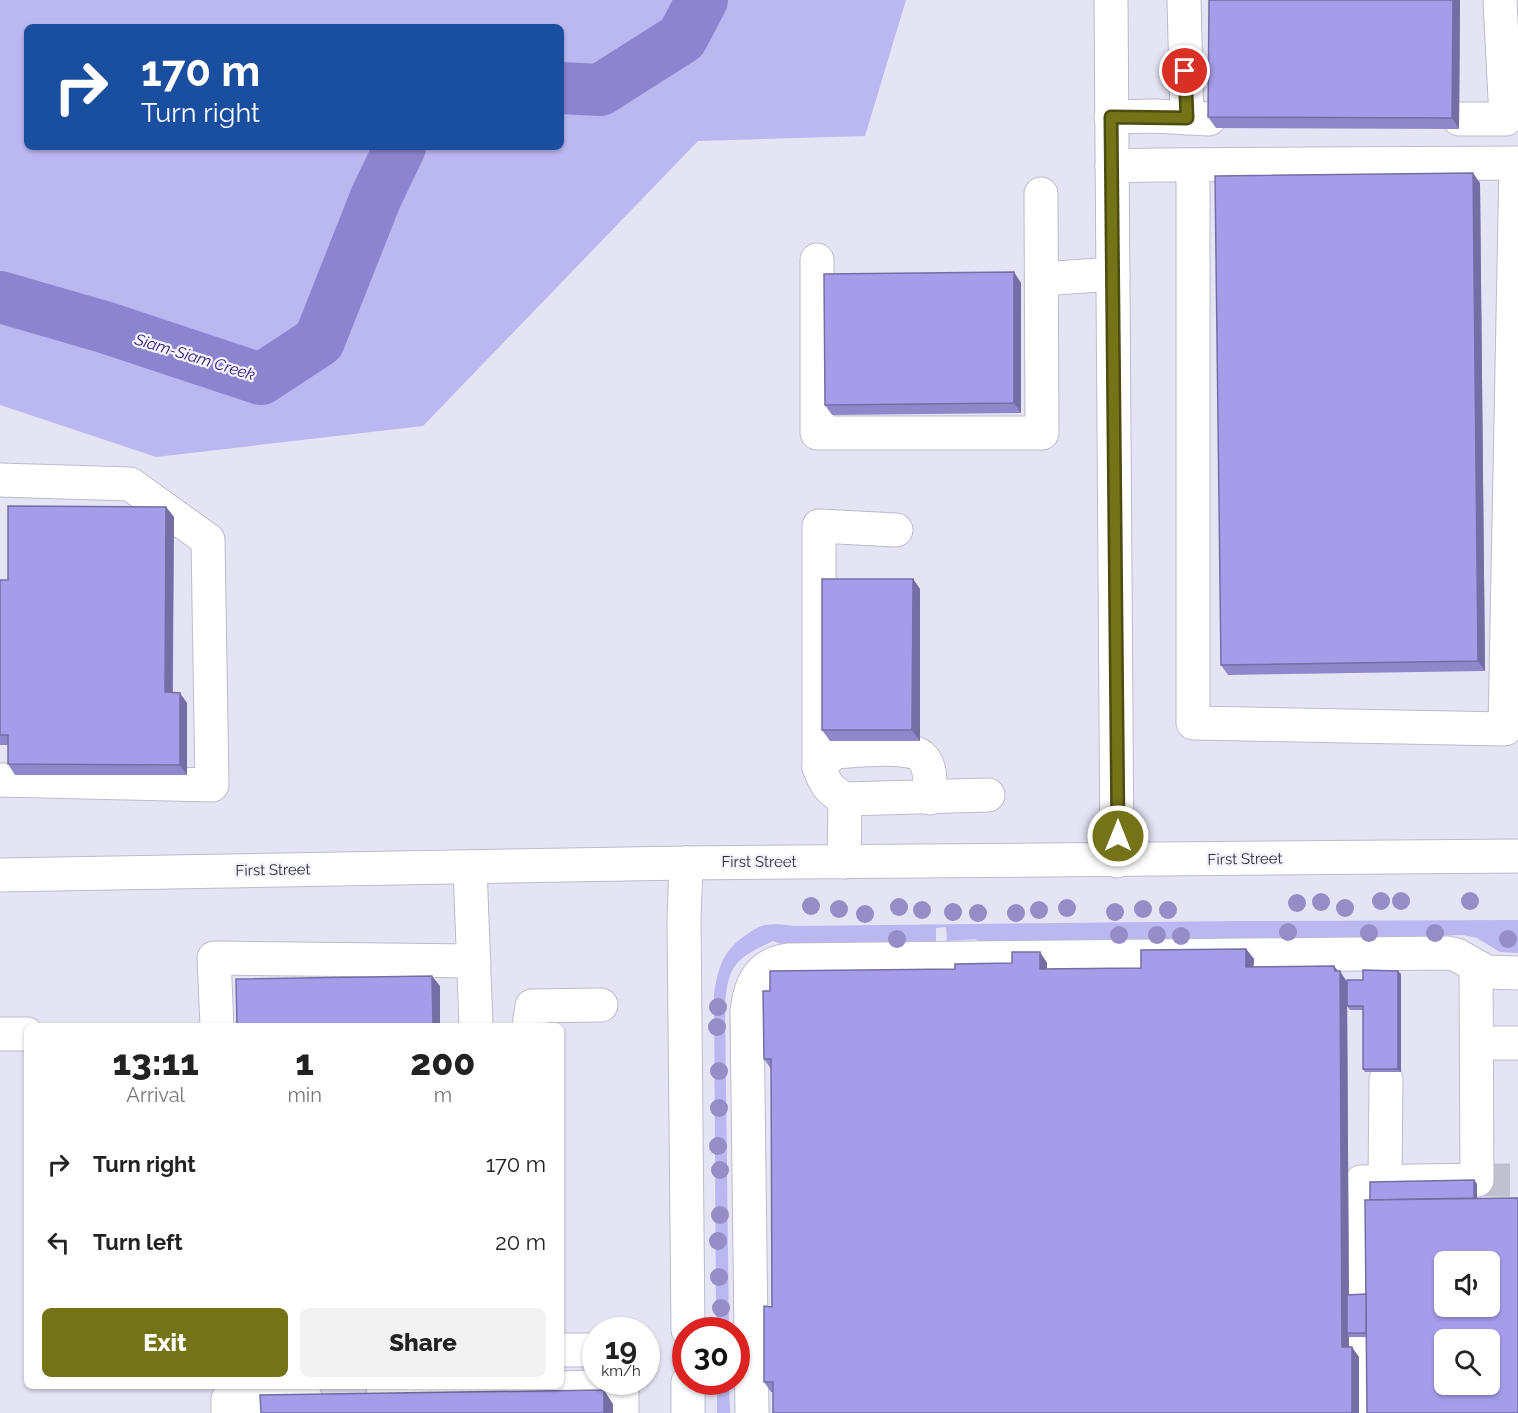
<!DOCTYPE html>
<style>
:root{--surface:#fff;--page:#f2f2f2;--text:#222;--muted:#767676;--accent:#757318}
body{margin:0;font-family:Raleway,sans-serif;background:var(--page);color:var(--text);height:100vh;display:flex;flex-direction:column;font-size:22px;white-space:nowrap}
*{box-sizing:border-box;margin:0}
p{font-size:20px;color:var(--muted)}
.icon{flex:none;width:33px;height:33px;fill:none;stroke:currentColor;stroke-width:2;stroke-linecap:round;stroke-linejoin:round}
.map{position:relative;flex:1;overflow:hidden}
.details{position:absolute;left:24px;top:1023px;width:540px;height:366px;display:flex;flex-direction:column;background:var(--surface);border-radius:9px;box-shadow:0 2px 4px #0004}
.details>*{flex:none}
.guide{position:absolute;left:24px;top:24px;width:540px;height:126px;border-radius:9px;box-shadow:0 2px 4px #0004;background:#1a4fa0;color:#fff;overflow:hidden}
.tools{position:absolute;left:1434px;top:1251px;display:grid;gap:12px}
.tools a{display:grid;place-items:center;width:66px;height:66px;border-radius:9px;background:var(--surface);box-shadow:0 2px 4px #0004;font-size:30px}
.speed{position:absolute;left:582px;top:1317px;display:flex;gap:12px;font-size:30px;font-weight:700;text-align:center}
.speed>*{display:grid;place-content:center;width:78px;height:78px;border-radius:50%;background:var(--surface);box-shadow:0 2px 4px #0004;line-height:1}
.speed small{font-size:15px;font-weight:400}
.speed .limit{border:9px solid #d22;background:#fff;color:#111}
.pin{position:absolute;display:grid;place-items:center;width:51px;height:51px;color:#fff;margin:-26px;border:3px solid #fff;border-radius:50%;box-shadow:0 2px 6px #0007}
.me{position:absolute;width:66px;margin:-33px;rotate:0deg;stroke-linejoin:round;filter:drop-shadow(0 0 4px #0008)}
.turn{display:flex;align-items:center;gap:21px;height:126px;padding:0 18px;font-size:27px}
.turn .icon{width:78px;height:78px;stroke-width:2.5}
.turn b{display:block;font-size:42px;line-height:51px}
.eta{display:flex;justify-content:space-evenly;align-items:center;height:102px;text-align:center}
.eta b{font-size:36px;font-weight:800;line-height:42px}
.button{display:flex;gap:12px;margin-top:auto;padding:12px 18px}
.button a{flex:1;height:69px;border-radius:9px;background:var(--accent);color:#fff;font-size:24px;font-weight:800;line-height:69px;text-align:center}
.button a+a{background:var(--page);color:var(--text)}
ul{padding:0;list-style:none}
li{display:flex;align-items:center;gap:18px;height:78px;padding:0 18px}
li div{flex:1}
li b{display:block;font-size:22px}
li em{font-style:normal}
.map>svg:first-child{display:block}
</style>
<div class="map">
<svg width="1518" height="1413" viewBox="0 0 1518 1413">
<rect width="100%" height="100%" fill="#e5e4f5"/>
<!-- green -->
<g fill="#bbb7f0" fill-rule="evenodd">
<path d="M 0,0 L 906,0 L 865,136 L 698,141 L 423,426 L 156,457 L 0,405 ZM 27,27 L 561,27 L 561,147 L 27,147 Z"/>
<path d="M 1518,920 L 1518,953 L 1500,952 L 1477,938 L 1463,935 L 1324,939 L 981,942 L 976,939 L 947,941 L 946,927 L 936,928 L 936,941 L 782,944 L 773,941 C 737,958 728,964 725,1005 L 729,1330 L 716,1330 L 714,993 C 719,964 724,949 749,933 C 755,929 759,926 766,925 C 776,923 786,925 795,926 L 1237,921 Z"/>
<path d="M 717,1382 L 729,1382 L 730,1413 L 717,1413 Z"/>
</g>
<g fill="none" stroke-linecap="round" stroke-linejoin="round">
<!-- river -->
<g stroke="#8d84cf" stroke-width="52">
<path d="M 561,88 L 600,90 L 682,38 L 702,0"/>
<path d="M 0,297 L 104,327 L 261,379 L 319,341 L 376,197 L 400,147"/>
</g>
<!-- minor-tunnel -->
<path stroke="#c0c0ce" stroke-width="33" stroke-dasharray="33 16" stroke-linecap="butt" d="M 1477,1180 L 1518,1180"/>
<!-- minor casing -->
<g stroke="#bcbbcc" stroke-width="35">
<g id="minor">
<path d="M 1111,0 L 1117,861"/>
<path d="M 1184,0 L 1187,118"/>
<path d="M 1111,117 L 1155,116 L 1209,119"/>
<path d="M 1459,119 L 1506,119 L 1500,0"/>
<path d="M 1112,166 L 1157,165 L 1516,163 L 1505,729 L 1193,723 L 1193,165"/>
<path d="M 817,260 L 817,433 L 1042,433 L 1041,194"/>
<path d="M 1042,279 L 1113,274"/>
<path d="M 0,480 L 130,484 L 208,540 L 212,785 L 0,780"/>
<path d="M 896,530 L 819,526 L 819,767 C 825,784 829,790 845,799 L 988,795"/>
<path d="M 819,767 L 834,752 C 853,751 910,744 922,757 C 932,767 930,785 930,798"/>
<path d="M 844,862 L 845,799"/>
<path d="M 686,863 L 684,920 L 688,1330"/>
<path d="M 470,867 L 476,1026"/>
<path d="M 0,875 L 686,863 L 1518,856"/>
<path d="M 217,1026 L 214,958 L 474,961"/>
<path d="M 529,1026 L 532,1006 L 601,1005"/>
<path d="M 0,1034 L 27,1034"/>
<path d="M 1477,1043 L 1518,1043"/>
<path d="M 1385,1182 L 1386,1079"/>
<path d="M 1361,1297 L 1361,1182 L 1477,1180 L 1476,967"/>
<path d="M 1361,1338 L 1361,1413"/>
<path d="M 561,1350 L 596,1350"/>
<path d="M 688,1382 L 688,1413"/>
<path d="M 383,1394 L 622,1386 L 622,1413"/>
<path d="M 228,1413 L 228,1399 L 305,1397"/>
<path d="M 752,1413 L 747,1012 C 750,984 759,964 788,960 L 1448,953 L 1457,955 L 1487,972 L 1518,973"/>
</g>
</g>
<!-- minor -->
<use href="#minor" stroke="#fff" stroke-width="33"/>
</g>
<!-- trees -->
<g fill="#968cc6">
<circle cx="1381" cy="901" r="9"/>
<circle cx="1401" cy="901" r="9"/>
<circle cx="1470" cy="901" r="9"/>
<circle cx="1321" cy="902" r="9"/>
<circle cx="1297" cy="903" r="9"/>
<circle cx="811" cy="906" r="9"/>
<circle cx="899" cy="907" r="9"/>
<circle cx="1067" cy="908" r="9"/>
<circle cx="1345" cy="908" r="9"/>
<circle cx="839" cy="909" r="9"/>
<circle cx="1143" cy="909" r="9"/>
<circle cx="922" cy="910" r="9"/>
<circle cx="1039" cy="910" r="9"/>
<circle cx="1168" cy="910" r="9"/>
<circle cx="953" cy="912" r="9"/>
<circle cx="1115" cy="912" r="9"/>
<circle cx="978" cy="913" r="9"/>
<circle cx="1016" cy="913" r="9"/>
<circle cx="865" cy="914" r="9"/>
<circle cx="1288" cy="932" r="9"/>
<circle cx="1369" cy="933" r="9"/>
<circle cx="1435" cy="933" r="9"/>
<circle cx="1119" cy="935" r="9"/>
<circle cx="1157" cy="935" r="9"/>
<circle cx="1181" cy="936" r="9"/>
<circle cx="897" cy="939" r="9"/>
<circle cx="1508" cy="939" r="9"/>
<circle cx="718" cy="1007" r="9"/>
<circle cx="717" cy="1027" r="9"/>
<circle cx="719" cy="1071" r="9"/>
<circle cx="719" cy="1108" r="9"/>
<circle cx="718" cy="1146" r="9"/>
<circle cx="720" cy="1170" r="9"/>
<circle cx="720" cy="1215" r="9"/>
<circle cx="718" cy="1241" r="9"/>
<circle cx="719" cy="1277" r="9"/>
<circle cx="721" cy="1308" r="9"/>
</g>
<!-- wall -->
<g fill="#8e87c9">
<path d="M 1209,0 L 1460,0 L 1459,129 L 1216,128 L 1208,117 Z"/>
<path d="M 1480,183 L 1485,671 L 1228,675 L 1221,665 Z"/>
<path d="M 1021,283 L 1021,413 L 832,415 L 825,405 Z"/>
<path d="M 166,507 L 174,517 L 173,693 L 187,703 L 187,775 L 15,775 L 8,764 L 8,745 L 0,745 L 0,580 L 8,580 Z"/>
<path d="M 913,579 L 920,589 L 920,741 L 830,741 L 822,730 Z"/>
<path d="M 1246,949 L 1254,959 L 1253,967 L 1334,966 L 1347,982 L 1401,974 L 1401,1072 L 1365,1072 L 1363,1069 L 1363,1010 L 1350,1010 L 1347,1006 L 1347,1000 L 1349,1295 L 1366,1294 L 1370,1200 L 1474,1180 L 1477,1184 L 1477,1198 L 1367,1337 L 1349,1337 L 1349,1347 L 1359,1357 L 1359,1413 L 773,1413 L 773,1392 L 771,1392 L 764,1382 L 772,1307 L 771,1069 L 764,1059 L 770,991 L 1012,963 L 1040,952 L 1047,963 L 1047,969 L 1141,968 Z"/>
</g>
<!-- shaded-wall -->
<g fill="#746ea4">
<path d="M 1453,0 L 1460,0 L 1459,129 L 1452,118 Z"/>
<path d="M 1473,173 L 1480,183 L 1485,671 L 1478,661 Z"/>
<path d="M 1014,272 L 1021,283 L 1021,413 L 1014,403 Z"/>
<path d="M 166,507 L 174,517 L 172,703 L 165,692 Z"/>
<path d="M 913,579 L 920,589 L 920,741 L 912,730 Z"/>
<path d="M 180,693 L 187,703 L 187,775 L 180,765 Z"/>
<path d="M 1246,949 L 1254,959 L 1253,978 L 1246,967 Z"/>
<path d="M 1040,952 L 1047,963 L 1047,980 L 1040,969 Z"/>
<path d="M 1334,966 L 1340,974 L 1340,971 L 1347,982 L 1349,1333 L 1347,1333 L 1349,1337 L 1349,1357 L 1342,1347 Z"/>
<path d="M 1398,971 L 1401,974 L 1401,1072 L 1398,1069 Z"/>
<path d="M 432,976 L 440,986 L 440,1026 L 433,1026 Z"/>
<path d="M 1474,1180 L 1477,1184 L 1477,1209 L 1474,1205 Z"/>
<path d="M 1352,1347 L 1359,1357 L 1359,1413 L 1352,1413 Z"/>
<path d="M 604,1390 L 613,1404 L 613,1413 L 604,1413 Z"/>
</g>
<!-- building -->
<g fill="#a59dea" stroke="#746ea4" stroke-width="1.5" fill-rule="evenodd">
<path d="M 1209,0 L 1453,0 L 1452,118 L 1208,117 Z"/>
<path d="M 1473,173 L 1478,661 L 1221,665 L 1215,176 Z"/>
<path d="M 1014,272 L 1014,403 L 825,405 L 824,274 Z"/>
<path d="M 8,506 L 166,507 L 165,692 L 180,693 L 180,765 L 8,764 L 8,735 L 0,735 L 0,580 L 8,580 Z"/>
<path d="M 822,579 L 913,579 L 912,730 L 822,730 Z"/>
<path d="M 1246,949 L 1246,967 L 1334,966 L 1335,971 L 1340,971 L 1342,1347 L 1352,1347 L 1352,1413 L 773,1413 L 773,1382 L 764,1382 L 764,1306 L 772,1307 L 771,1059 L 764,1059 L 763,991 L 770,991 L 770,971 L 955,969 L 955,964 L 1012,963 L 1012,952 L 1040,952 L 1040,969 L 1141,968 L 1141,950 Z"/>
<path d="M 1363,970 L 1398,971 L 1398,1069 L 1363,1069 L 1363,1006 L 1347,1006 L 1347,980 L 1363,980 Z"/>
<path d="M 432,976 L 433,1026 L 237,1026 L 236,979 Z"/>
<path d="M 1474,1180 L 1474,1198 L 1370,1200 L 1370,1182 Z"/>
<path d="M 1518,1198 L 1518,1413 L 1367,1413 L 1365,1200 ZM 1444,1262 L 1490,1262 L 1490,1306 L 1444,1306 ZM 1444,1340 L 1490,1340 L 1490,1384 L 1444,1384 Z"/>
<path d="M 1366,1294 L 1366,1333 L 1347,1333 L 1347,1295 Z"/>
<path d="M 604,1390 L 604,1413 L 261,1413 L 260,1395 Z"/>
</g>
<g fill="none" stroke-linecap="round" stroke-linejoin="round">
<!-- route casing -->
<g stroke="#4c4b10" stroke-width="15">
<path id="route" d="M 1118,836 L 1111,117 L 1187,118 L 1185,71"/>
</g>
<!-- route -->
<use href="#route" stroke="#757318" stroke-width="10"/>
</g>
<g text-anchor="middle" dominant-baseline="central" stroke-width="4.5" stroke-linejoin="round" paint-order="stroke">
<!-- street labels -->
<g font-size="15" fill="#2e2e34" stroke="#f2f2fc">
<text transform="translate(1245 859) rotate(-1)">First Street</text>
<text x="759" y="862">First Street</text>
<text transform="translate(273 870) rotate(-1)">First Street</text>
</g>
<!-- water labels -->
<g font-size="16" font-style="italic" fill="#311870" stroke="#f2f2fc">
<text transform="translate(195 357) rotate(17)">Siam-Siam Creek</text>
</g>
</g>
</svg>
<div class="tools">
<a><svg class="icon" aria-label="sound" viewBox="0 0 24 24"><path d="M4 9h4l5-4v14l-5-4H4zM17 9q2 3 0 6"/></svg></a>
<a><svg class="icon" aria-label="search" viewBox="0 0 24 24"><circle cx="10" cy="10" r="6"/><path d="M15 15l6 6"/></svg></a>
</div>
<div class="speed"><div>19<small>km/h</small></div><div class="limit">30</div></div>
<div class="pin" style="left:1185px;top:71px;background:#d93025"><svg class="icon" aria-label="arrive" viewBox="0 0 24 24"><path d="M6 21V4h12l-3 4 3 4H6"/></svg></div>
<svg class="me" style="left:1118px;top:836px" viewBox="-20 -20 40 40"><circle r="17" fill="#757318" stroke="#fff" stroke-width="3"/><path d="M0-11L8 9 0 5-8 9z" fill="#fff"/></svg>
<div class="guide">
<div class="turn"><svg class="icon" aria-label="right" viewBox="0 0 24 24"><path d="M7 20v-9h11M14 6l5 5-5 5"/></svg><div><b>170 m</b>Turn right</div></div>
</div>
<section class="details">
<div class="eta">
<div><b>13:11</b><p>Arrival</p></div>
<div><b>1</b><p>min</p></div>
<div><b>200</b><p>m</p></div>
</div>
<ul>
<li><svg class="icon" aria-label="right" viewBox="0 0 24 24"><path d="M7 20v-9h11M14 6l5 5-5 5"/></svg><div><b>Turn right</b></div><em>170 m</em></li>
<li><svg class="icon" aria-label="left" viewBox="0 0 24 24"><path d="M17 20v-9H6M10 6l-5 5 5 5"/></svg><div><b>Turn left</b></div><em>20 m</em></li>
</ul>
<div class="button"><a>Exit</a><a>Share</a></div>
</section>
</div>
